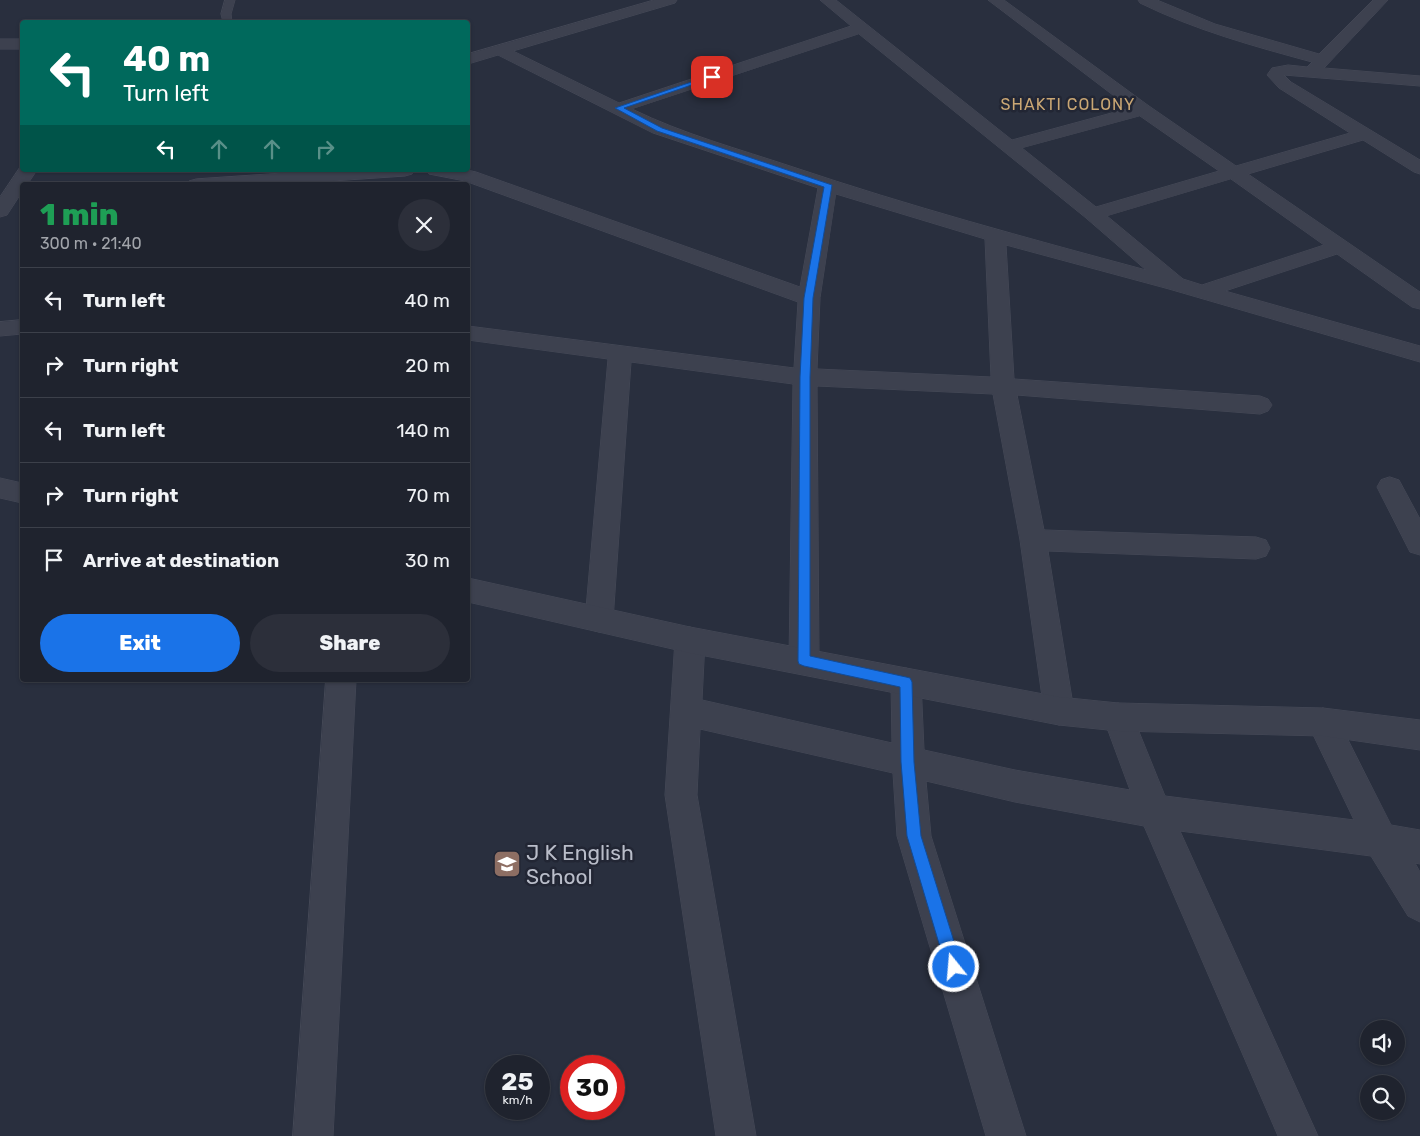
<!DOCTYPE html>
<meta charset="utf-8">
<style>
:root{--surface:#1f232e;--page:#2c2f3a;--text:#f1f3f6;--muted:#a1a4aa;--line:#3c404a;--accent:#1a73e8}
body{margin:0;font-family:Rubik,sans-serif;background:var(--page);color:var(--text);height:100vh;display:flex;flex-direction:column;font-size:19px;white-space:nowrap}
*{box-sizing:border-box;margin:0}
p{font-size:16px;color:var(--muted)}
.icon{flex:none;width:28px;height:28px;fill:none;stroke:currentColor;stroke-width:2;stroke-linecap:round;stroke-linejoin:round}
.map{position:relative;flex:1;overflow:hidden}
.side{position:absolute;left:20px;top:182px;width:450px;height:500px;display:flex;flex-direction:column;background:var(--surface);border-radius:5px;box-shadow:0 1px 4px #0004,0 0 0 1px var(--line)}
.side>*{flex:none}
.banner{position:absolute;left:20px;top:20px;width:450px;height:152px;border-radius:5px;box-shadow:0 1px 4px #0004,0 0 0 1px var(--line);background:#00695c;color:#fff;overflow:hidden}
.buttons{position:absolute;left:1360px;top:1020px;display:grid;gap:10px}
.buttons a{display:grid;place-items:center;width:45px;height:45px;border-radius:50%;background:var(--surface);box-shadow:0 1px 4px #0004,0 0 0 1px var(--line);font-size:25px}
.speed{position:absolute;left:485px;top:1055px;display:flex;gap:10px;font-size:25px;font-weight:700;text-align:center}
.speed>*{display:grid;place-content:center;width:65px;height:65px;border-radius:50%;background:var(--surface);box-shadow:0 1px 4px #0004,0 0 0 1px var(--line);line-height:1}
.speed small{font-size:12px;font-weight:400}
.speed .limit{border:8px solid #d22;background:#fff;color:#111}
.pin{position:absolute;display:grid;place-items:center;width:42px;height:42px;color:#fff;margin:-21px;border-radius:10px;box-shadow:0 2px 8px #0006}
.me{position:absolute;width:55px;margin:-28px;rotate:343deg;stroke-linejoin:round;filter:drop-shadow(0 0 4px #0008)}
.turn{display:flex;align-items:center;gap:18px;height:105px;padding:0 20px;font-size:22px}
.turn .icon{width:65px;height:65px;stroke-width:2.5}
.turn b{display:block;font-size:35px;line-height:42px}
.lanes{display:flex;align-items:center;height:48px;padding:0 20px;background:#0003;justify-content:center;gap:25px;direction:ltr}
.lanes .off{opacity:.35}
.round{display:grid;place-items:center;flex:none;width:52px;height:52px;border-radius:26px;background:var(--page)}
.headline{display:flex;align-items:center;justify-content:space-between;height:85px;padding:0 20px}
h1{font-size:30px;font-weight:800;line-height:38px;color:#1e9e55}
.button{display:flex;gap:10px;margin-top:auto;padding:10px 20px}
.button a{flex:1;height:58px;border-radius:30px;background:var(--accent);color:#fff;font-size:20px;font-weight:800;line-height:58px;text-align:center}
.button a+a{background:var(--page);color:var(--text)}
ul{padding:0;list-style:none}
li{display:flex;align-items:center;gap:15px;height:65px;padding:0 20px;border-top:1px solid var(--line)}
li div{flex:1}
li b{display:block;font-size:19px}
li em{font-style:normal}
.map>svg:first-child{display:block}
</style>
<div class="map">
<svg width="1420" height="1136" viewBox="0 0 1420 1136">
<rect width="100%" height="100%" fill="#292f3e"/>
<g fill="none" stroke-linecap="round" stroke-linejoin="round">
<!-- service casing -->
<g stroke="#464a58" stroke-width="1">
<path id="service" d="M 225,0 L 235,0 L 231,14 L 232,22 L 223,22 L 221,14 Z"/>
</g>
<!-- minor casing -->
<g stroke="#464a58" stroke-width="1">
<g id="minor">
<path d="M 654,0 L 677,0 L 675,3 L 513,51 L 619,103 L 851,26 L 820,0 L 836,0 L 1012,140 L 1130,108 L 988,0 L 1004,0 L 1149,106 L 1236,166 L 1350,133 L 1279,88 L 1267,75 L 1272,68 L 1288,65 L 1307,67 L 1312,62 C 1253,46 1195,30 1140,3 L 1138,0 L 1157,0 L 1215,24 L 1319,54 L 1373,0 L 1388,0 L 1324,68 L 1420,76 L 1420,86 L 1284,75 L 1291,82 L 1420,160 L 1420,174 L 1414,172 L 1363,140 L 1248,174 L 1420,292 L 1420,309 L 1412,307 L 1337,254 L 1225,291 L 1420,346 L 1420,362 L 1169,289 L 1006,245 L 1014,379 L 1260,396 L 1268,399 L 1272,405 L 1268,411 L 1260,414 L 1017,395 L 1044,530 L 1256,537 L 1266,540 L 1270,548 L 1266,556 L 1256,559 L 1048,551 L 1074,711 L 1070,721 L 1059,725 L 1048,721 L 1044,711 L 1020,540 L 993,394 L 817,386 L 819,661 L 814,670 L 804,674 L 794,670 L 789,661 L 793,384 L 631,362 L 613,620 L 609,629 L 599,632 L 589,629 L 585,620 L 608,359 L 468,340 L 468,326 L 794,368 L 798,302 L 465,181 L 429,174 L 427,170 L 467,170 L 476,172 L 800,287 L 818,188 L 653,133 L 498,55 L 468,64 L 468,54 ZM 859,34 L 1086,218 L 1146,270 C 1027,238 909,206 793,167 C 739,149 683,134 632,109 ZM 1140,116 L 1219,171 L 1096,207 L 1022,148 ZM 1231,179 L 1324,245 L 1202,285 L 1183,279 L 1107,216 ZM 836,194 L 985,239 L 991,377 L 817,369 L 820,298 Z"/>
<rect x="0" y="39" width="22" height="10"/>
<path d="M 21,166 L 22,170 L 37,170 L 27,185 L 22,185 L 22,192 L 7,215 L 0,217 L 0,197 Z"/>
<path d="M 327,170 L 414,170 L 412,174 L 405,176 L 274,185 L 187,185 L 189,181 L 196,179 Z"/>
<path d="M 22,320 L 22,334 L 0,336 L 0,322 Z"/>
<path d="M 1390,477 L 1399,480 L 1420,519 L 1420,555 L 1410,552 L 1377,487 L 1381,480 Z"/>
<path d="M 690,627 L 700,631 L 705,640 L 702,700 L 892,743 L 891,682 L 895,672 L 906,668 L 917,672 L 921,682 L 924,750 L 1015,770 L 1130,790 L 1103,717 L 1107,707 L 1118,703 L 1129,707 L 1165,796 L 1354,820 L 1307,722 L 1312,712 L 1323,708 L 1334,712 L 1391,825 L 1420,830 L 1420,864 L 1415,863 L 1420,872 L 1420,922 L 1408,916 L 1371,856 L 1180,831 L 1318,1136 L 1278,1136 L 1144,826 L 1015,802 L 926,781 L 931,836 L 1026,1136 L 986,1136 L 897,836 L 893,773 L 700,729 L 697,795 L 756,1136 L 716,1136 L 665,795 L 675,640 L 680,631 Z"/>
<path d="M 326,680 L 356,680 L 333,1136 L 293,1136 Z"/>
</g>
</g>
<!-- tertiary casing -->
<g stroke="#464a58" stroke-width="1">
<g id="tertiary">
<path d="M 0,478 L 22,483 L 22,503 L 0,498 Z"/>
<path d="M 468,578 L 690,627 L 1059,697 L 1118,703 L 1323,708 L 1420,720 L 1420,750 L 1323,736 L 1118,731 L 1059,725 L 690,653 L 468,602 Z"/>
</g>
</g>
<!-- service -->
<use href="#service" fill="#3d414f" fill-rule="evenodd"/>
<!-- minor -->
<use href="#minor" fill="#3d414f" fill-rule="evenodd"/>
<!-- tertiary -->
<use href="#tertiary" fill="#3d414f" fill-rule="evenodd"/>
</g>
<!-- route -->
<path fill="#1a73e8" stroke="#114b97" d="M 709,76 L 715,77 L 624,108 L 662,128 L 832,185 L 813,298 L 810,377 L 810,656 L 906,677 L 910,678 L 912,682 L 914,762 L 921,836 L 962,967 L 959,973 L 954,975 L 949,973 L 946,967 L 907,836 L 901,762 L 900,687 L 804,666 L 799,664 L 798,661 L 800,377 L 804,298 L 824,187 L 657,131 L 615,108 Z"/>
<!-- icons -->
<defs>
<g id="school-square" transform="scale(1.4375)"><rect x="-9" y="-9" width="18" height="18" rx="4" fill="#8d6e63" stroke="#222634"/><path d="M0-5L7-2L0 1L-7-2ZM-4 1L0 2.5L4 1V4Q0 6-4 4Z" fill="#fff"/></g>
</defs>
<g fill-rule="evenodd">
<use href="#school-square" x="507" y="864"/>
</g>
<g text-anchor="middle" dominant-baseline="central" stroke-width="5" stroke-linejoin="round" paint-order="stroke">
<!-- far-neighbourhood labels -->
<g font-size="16" letter-spacing="1" fill="#caa774" stroke="#222634">
<text x="1068" y="104">SHAKTI COLONY</text>
</g>
<!-- near-poi labels -->
<g font-size="21" fill="#b9bdc9" stroke="#222634" text-anchor="start">
<text x="526" y="852">J K English<tspan x="526" dy="24">School</tspan></text>
</g>
</g>
</svg>
<div class="buttons">
<a><svg class="icon" aria-label="sound" viewBox="0 0 24 24"><path d="M4 9h4l5-4v14l-5-4H4zM17 9q2 3 0 6"/></svg></a>
<a><svg class="icon" aria-label="search" viewBox="0 0 24 24"><circle cx="10" cy="10" r="6"/><path d="M15 15l6 6"/></svg></a>
</div>
<div class="speed"><div>25<small>km/h</small></div><div class="limit">30</div></div>
<div class="pin" style="left:712px;top:77px;background:#d93025"><svg class="icon" aria-label="arrive" viewBox="0 0 24 24"><path d="M6 21V4h12l-3 4 3 4H6"/></svg></div>
<svg class="me" style="left:954px;top:967px" viewBox="-20 -20 40 40"><circle r="17" fill="#1a73e8" stroke="#fff" stroke-width="3"/><path d="M0-11L8 9 0 5-8 9z" fill="#fff"/></svg>
<div class="banner">
<div class="turn"><svg class="icon" aria-label="left" viewBox="0 0 24 24"><path d="M17 20v-9H6M10 6l-5 5 5 5"/></svg><div><b>40 m</b>Turn left</div></div>
<div class="lanes"><svg class="icon" aria-label="left" viewBox="0 0 24 24"><path d="M17 20v-9H6M10 6l-5 5 5 5"/></svg><svg class="icon off" aria-label="ahead" viewBox="0 0 24 24"><path d="M12 20V5M6 11l6-6 6 6"/></svg><svg class="icon off" aria-label="ahead" viewBox="0 0 24 24"><path d="M12 20V5M6 11l6-6 6 6"/></svg><svg class="icon off" aria-label="right" viewBox="0 0 24 24"><path d="M7 20v-9h11M14 6l5 5-5 5"/></svg></div>
</div>
<section class="side">
<div class="headline"><div><h1>1 min</h1><p>300 m · 21:40</p></div><a class="round"><svg class="icon" aria-label="close" viewBox="0 0 24 24"><path d="M6 6l12 12M18 6L6 18"/></svg></a></div>
<ul>
<li><svg class="icon" aria-label="left" viewBox="0 0 24 24"><path d="M17 20v-9H6M10 6l-5 5 5 5"/></svg><div><b>Turn left</b></div><em>40 m</em></li>
<li><svg class="icon" aria-label="right" viewBox="0 0 24 24"><path d="M7 20v-9h11M14 6l5 5-5 5"/></svg><div><b>Turn right</b></div><em>20 m</em></li>
<li><svg class="icon" aria-label="left" viewBox="0 0 24 24"><path d="M17 20v-9H6M10 6l-5 5 5 5"/></svg><div><b>Turn left</b></div><em>140 m</em></li>
<li><svg class="icon" aria-label="right" viewBox="0 0 24 24"><path d="M7 20v-9h11M14 6l5 5-5 5"/></svg><div><b>Turn right</b></div><em>70 m</em></li>
<li><svg class="icon" aria-label="arrive" viewBox="0 0 24 24"><path d="M6 21V4h12l-3 4 3 4H6"/></svg><div><b>Arrive at destination</b></div><em>30 m</em></li>
</ul>
<div class="button"><a>Exit</a><a>Share</a></div>
</section>
</div>
